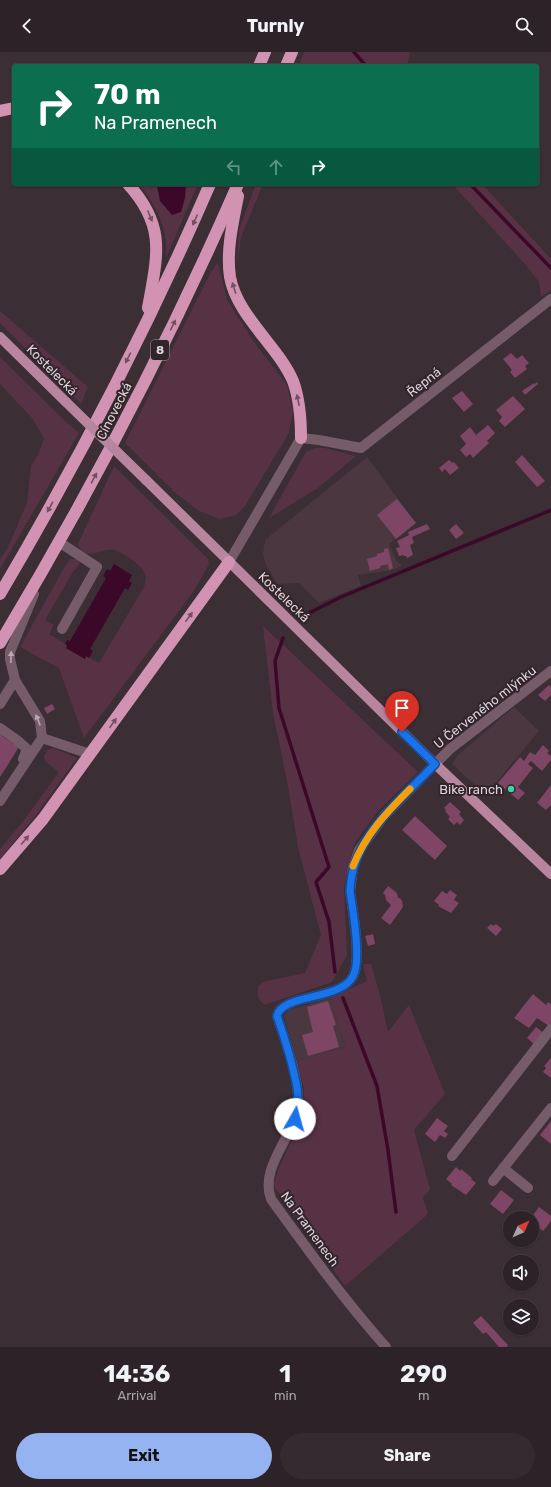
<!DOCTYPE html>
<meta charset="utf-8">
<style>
:root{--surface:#2c2228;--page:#342a30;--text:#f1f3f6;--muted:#a6a4a8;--line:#483f45;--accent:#95b2f1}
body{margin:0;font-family:Rubik,sans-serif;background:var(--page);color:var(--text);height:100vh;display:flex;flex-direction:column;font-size:15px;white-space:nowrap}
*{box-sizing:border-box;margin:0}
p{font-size:13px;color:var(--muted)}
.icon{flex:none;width:22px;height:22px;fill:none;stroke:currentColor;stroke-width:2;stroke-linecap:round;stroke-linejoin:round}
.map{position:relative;height:1295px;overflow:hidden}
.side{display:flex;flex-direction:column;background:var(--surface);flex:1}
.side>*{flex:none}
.guide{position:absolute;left:12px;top:12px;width:527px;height:122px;border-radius:4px;box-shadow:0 1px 3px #0004,0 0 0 1px var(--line);background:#0b6e4f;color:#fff;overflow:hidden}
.needle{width:26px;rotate:45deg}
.buttons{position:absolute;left:503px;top:1159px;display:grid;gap:8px}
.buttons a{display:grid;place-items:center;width:36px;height:36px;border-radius:50%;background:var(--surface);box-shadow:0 1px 3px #0004,0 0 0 1px var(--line);font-size:20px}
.pin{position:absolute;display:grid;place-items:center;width:34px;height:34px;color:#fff;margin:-41px -17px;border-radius:50% 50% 50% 0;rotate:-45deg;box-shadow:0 0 4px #0007}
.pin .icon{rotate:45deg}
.me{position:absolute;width:44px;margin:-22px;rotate:7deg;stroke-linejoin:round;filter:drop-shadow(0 0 3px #0008)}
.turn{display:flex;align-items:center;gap:14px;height:84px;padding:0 16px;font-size:18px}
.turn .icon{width:52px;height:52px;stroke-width:2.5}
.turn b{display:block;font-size:28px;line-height:34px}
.lanes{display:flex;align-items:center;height:38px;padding:0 16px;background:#0003;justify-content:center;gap:20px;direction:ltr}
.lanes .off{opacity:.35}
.eta{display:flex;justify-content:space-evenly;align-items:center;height:68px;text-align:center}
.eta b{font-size:24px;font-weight:700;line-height:28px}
.cta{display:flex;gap:8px;margin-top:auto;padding:8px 16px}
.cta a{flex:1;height:46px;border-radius:24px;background:var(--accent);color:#111;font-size:16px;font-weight:700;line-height:46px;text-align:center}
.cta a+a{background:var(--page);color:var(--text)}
header{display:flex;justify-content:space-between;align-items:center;height:52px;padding:0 16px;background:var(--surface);font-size:18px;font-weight:700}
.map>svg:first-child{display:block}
</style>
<header><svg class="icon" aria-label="back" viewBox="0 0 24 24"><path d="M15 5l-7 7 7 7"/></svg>Turnly<svg class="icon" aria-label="search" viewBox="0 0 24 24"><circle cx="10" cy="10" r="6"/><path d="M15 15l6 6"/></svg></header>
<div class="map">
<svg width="551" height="1295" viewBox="0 0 551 1295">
<rect width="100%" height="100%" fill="#3b2e35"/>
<!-- built -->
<g fill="#4a3740">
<path d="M 367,405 L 416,471 L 389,492 L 396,508 L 402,514 L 392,518 L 358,523 L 361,534 L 319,551 L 299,531 L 277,532 L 265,511 L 263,502 L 265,488 Z"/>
<path d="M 514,655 L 539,679 L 486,743 L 452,712 L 458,703 Z"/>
<path d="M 330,946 L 345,995 L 297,1009 L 284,964 L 288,958 Z"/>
</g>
<!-- green -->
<g fill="#573245">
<path d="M 304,0 L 410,0 L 407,14 L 299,14 Z"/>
<path d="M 139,132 L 161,132 L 157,134 L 186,134 L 183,132 L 198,132 L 166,206 C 169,179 156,152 139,132 Z"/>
<path d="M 256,132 L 263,132 L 241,185 L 237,214 L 239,178 Z"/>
<path d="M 452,132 L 482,132 L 551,207 L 551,238 L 541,245 L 539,230 L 525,212 Z"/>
<path d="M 218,210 L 227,248 L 254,290 L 287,333 L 293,360 L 289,381 L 245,454 L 236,463 L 219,467 L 199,459 L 177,442 L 125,391 L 210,222 Z"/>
<path d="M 0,259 L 88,335 L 81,352 L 0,271 Z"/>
<path d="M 0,305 L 65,369 L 79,381 L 0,517 L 0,508 L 8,495 L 27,451 L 31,414 L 38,403 L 44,387 L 33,367 L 0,332 Z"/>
<path d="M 316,396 L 325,396 L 356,404 L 318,436 L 269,466 L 306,400 Z"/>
<path d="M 114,414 L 208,507 L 209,512 L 193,540 L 84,686 L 59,616 L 20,595 L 64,516 L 70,507 L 77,507 L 80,511 L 75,518 L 74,518 L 45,568 L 54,573 L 49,582 L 67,593 L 66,596 L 85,607 L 86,604 L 99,611 L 144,535 C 145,531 147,526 145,522 C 142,513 123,500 114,498 C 100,496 85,511 78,492 Z"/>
<path d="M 263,574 L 418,720 L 378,759 L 354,792 L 344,835 L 347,903 L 332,930 L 264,953 L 258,946 L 258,934 L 263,930 L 305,921 L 321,883 L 298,795 L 288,734 L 273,661 Z"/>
<path d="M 53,696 L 77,706 L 36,763 L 0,807 L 0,797 L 25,767 L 59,720 L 46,710 L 44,705 L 47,698 Z"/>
<path d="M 363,912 L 371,912 L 381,947 L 388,980 L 409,953 L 445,1042 L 414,1078 L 430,1137 L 423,1146 L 428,1162 L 345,1234 L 273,1133 L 279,1116 L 303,1064 L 304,1036 L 297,1009 L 345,995 L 330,946 L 367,929 Z"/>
</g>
<!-- water -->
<g fill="#3c0828">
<path d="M 161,132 L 183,132 L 186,134 L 185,146 L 181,160 L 172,163 L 160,149 L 157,134 Z"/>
<path d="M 114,512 L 132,523 L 129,529 L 132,531 L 128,538 L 125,536 L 90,597 L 93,599 L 89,606 L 86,604 L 85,607 L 66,596 L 67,593 L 65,592 L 67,588 L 70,589 L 106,526 L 103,524 L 107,517 L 110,519 Z"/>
</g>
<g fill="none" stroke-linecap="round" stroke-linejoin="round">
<!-- stream -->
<g stroke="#3c0828" stroke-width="3.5">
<path d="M 354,0 L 366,14"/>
<path d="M 470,132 L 551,216"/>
<path d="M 307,562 L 341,545 L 551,458"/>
<path d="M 283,586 L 275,609 L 279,656 L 329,815 L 316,830 L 329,870 L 335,920"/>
<path d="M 343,946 L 377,1034 L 388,1098 L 396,1160"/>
</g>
</g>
<!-- building -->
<g fill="#7e4664">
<path d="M 511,301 L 517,307 L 522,303 L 529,311 L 525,314 L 527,317 L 515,326 L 510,320 L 512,318 L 503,307 Z"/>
<path d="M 537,330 L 538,332 L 525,343 L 522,339 L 534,331 L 535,332 Z"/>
<path d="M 462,339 L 473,352 L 464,360 L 452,346 Z"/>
<path d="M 513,344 L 525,357 L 505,375 L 499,369 L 502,365 L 496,358 Z"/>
<path d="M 488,373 L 495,381 L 487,389 L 489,391 L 473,406 L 470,402 L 466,405 L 460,398 L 466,392 L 460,384 L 470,375 L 476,383 Z"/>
<path d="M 522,403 L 545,429 L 537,435 L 515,410 Z"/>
<path d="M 449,408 L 453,411 L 454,410 L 459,416 L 450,423 L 445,417 L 442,420 L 439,416 Z"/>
<path d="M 397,447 L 416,471 L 396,487 L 377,463 Z"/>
<path d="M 427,472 L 430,477 L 412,485 L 414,491 L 410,493 L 413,503 L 407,506 L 406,504 L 404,504 L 403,503 L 399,504 L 396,496 L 400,495 L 397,489 L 409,483 L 408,480 Z"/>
<path d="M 456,472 L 464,481 L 456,487 L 449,478 Z"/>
<path d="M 388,496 L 393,516 L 389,518 L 388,512 L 380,514 L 380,516 L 370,519 L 367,507 L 377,504 L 377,502 L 384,500 L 384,497 Z"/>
<path d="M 549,633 L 551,635 L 551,643 L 545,649 L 538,643 Z"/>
<path d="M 52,652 L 55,657 L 47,662 L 44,656 Z"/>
<path d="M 0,681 L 3,683 L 2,684 L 19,695 L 0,725 Z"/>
<path d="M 543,693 L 549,699 L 547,701 L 551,704 L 551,708 L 542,719 L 531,709 L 528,712 L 533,716 L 518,735 L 525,741 L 518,748 L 498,731 L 520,705 L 524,709 L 530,700 L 535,703 Z"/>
<path d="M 551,733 L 551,753 L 546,758 L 537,751 Z"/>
<path d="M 450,750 L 461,760 L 459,762 L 464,768 L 460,773 L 457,770 L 454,773 L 448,767 L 450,765 L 445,759 L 446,758 L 444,756 Z"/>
<path d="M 415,764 L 447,794 L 435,808 L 402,778 Z"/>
<path d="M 388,834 L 397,841 L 398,846 L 400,846 L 402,849 L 403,855 L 390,873 L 381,866 L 391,853 L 386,848 L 385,843 L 383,841 Z"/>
<path d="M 450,838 L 457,843 L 454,848 L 459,851 L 451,861 L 438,854 L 439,853 L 434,849 L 442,839 L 447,842 Z"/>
<path d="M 491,872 L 493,874 L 496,872 L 502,877 L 496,884 L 487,876 Z"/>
<path d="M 373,882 L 375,892 L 368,894 L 365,884 Z"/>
<path d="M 533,942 L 546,953 L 548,950 L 551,952 L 551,972 L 549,974 L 537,966 L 529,976 L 514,966 Z"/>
<path d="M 328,949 L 336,973 L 333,974 L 339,995 L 308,1004 L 302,983 L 313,980 L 307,955 Z"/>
<path d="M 536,975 L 544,981 L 535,993 L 527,986 Z"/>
<path d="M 551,1006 L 551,1026 L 543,1020 L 546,1016 L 544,1014 Z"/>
<path d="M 437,1066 L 448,1074 L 444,1079 L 448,1082 L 445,1086 L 440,1083 L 435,1090 L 425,1082 Z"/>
<path d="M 551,1069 L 551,1092 L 540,1083 Z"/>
<path d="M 456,1115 L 460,1119 L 461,1117 L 472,1126 L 471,1127 L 476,1131 L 466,1143 L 451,1133 L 452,1132 L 446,1127 Z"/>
<path d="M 501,1138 L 514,1148 L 503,1162 L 490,1152 Z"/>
<path d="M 539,1155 L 551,1164 L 551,1169 L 543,1179 L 538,1175 L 532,1178 L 532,1166 L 531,1166 Z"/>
<path d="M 481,1264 L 508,1293 L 507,1295 L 499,1295 L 486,1280 L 483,1282 L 473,1271 Z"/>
</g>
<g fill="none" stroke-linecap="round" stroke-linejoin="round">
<!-- minor -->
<g stroke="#765c69" stroke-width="10">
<path d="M 59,490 L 97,515 L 62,577"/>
<path d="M 229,510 L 301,386 L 319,388 L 361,396 L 551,247"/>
<path d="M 0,652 L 15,628 L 10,607 L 10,600 L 34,542"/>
<path d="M 0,676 L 17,688 L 27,697 L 23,707"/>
<path d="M 42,686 L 90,702"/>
<path d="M 0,749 L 42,686 L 40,669 L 15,628"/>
<path d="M 452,1104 L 551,977"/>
<path d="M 503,1116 L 528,1136"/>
<path d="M 493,1129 L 551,1056"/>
<path d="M 386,1295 C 344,1248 308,1198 271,1147 C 259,1115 294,1085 298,1053 C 300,1029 285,988 277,964 C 282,940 348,950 355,919 C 360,899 353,860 350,839 L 353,816 L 359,798 L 384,764 L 450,697 L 551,619"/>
</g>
<!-- major -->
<g stroke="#b8849e" stroke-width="10">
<path d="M 0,285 L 66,350"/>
<path d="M 146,428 L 435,712 L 551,822"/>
</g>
<!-- highway -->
<g stroke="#d293b3" stroke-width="12">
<path d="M 259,14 L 265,0"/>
<path d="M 286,14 L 292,0"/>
<path d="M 0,59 L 14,56"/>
<path d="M 128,132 C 167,175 157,204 148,256"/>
<path d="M 238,144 C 233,170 226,198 230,225 C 237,264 278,294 293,329 C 300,348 301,367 301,386"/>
<path d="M 0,542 C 78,410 149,273 210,132"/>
<path d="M 0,591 C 89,443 169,290 238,132"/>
<path d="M 0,817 L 43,767 L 229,510"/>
</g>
<!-- major-bridge -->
<path stroke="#b8849e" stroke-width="10" d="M 66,350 L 146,428"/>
</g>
<!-- one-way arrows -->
<defs><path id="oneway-solid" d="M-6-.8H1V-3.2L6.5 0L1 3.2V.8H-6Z"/></defs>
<g fill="#715061">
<use href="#oneway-solid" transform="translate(150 164) rotate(67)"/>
<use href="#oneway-solid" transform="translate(195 168) rotate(114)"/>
<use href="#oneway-solid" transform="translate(234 236) rotate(-108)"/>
<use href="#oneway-solid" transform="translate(173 273) rotate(-64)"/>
<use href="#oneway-solid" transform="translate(128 306) rotate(117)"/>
<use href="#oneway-solid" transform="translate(298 348) rotate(-102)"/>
<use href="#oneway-solid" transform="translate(94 426) rotate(-62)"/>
<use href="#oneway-solid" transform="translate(50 455) rotate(119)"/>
<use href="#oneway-solid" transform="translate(189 565) rotate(-54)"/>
<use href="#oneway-solid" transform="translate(113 671) rotate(-54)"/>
<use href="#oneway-solid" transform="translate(25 788) rotate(-50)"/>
</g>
<g fill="#b9aab1">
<use href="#oneway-solid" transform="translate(11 605) rotate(-88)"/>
<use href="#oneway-solid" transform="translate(38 668) rotate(-112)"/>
</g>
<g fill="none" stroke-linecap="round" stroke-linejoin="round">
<!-- route casing -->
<g stroke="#114b97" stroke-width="10">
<path id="route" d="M 295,1067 C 297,1057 299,1046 297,1036 C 293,1012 285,987 277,964 C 282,940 348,950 355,919 C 360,899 353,860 350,839 C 352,784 400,749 435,712 L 402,680"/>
</g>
<!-- route -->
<use href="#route" stroke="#1a73e8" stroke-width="7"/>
<!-- slow -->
<path stroke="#f59e0b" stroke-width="7" d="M 353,814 C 366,782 386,761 410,737"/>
</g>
<!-- markers -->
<circle fill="#39d4a5" stroke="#31242b" stroke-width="1.5" cx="511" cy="737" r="4"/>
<g text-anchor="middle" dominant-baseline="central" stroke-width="4" stroke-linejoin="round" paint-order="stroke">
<!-- shield labels -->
<rect fill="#31242b" stroke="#a99fa4" stroke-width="1" x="151" y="288" width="18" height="20" rx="3"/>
<g font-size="12" font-weight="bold" fill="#ddd4d8">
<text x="160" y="298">8</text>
</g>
<!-- street labels -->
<g font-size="13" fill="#ddd4d8" stroke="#31242b">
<text transform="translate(52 318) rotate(45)">Kostelecká</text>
<text transform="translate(424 330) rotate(-38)">Řepná</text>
<text transform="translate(114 359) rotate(-63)">Cínovecká</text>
<text transform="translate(284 545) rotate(44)">Kostelecká</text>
<text transform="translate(485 655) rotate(-38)">U Červeného mlýnku</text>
<text transform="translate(310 1177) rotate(54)">Na Pramenech</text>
</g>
<!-- poi labels -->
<g font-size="13" fill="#ddd4d8" stroke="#31242b" text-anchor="end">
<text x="503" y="737">Bike ranch</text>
</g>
</g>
</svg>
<div class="buttons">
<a><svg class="needle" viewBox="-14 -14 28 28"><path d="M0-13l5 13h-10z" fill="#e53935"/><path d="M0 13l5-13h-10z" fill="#a6a4a8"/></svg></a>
<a><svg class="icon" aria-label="sound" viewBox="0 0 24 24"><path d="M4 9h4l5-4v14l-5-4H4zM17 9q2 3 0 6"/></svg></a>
<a><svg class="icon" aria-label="layers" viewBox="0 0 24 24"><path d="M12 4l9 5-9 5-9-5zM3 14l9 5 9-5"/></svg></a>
</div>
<div class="pin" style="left:402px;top:680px;background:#d93025"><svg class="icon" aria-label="arrive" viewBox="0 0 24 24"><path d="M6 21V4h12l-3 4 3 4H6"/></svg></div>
<svg class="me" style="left:295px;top:1067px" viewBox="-20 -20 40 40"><circle r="19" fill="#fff"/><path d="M0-13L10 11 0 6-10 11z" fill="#1a73e8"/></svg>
<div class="guide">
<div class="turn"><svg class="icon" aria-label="right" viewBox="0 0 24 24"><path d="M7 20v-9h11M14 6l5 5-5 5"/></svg><div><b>70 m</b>Na Pramenech</div></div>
<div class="lanes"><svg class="icon off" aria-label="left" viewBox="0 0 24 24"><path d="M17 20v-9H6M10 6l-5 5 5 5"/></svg><svg class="icon off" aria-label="ahead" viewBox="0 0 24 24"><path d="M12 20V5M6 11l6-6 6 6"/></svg><svg class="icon" aria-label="right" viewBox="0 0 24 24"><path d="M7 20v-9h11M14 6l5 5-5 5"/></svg></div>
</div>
</div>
<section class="side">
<div class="eta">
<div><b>14:36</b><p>Arrival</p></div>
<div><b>1</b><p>min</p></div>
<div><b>290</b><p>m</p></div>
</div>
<div class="cta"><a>Exit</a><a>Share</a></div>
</section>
